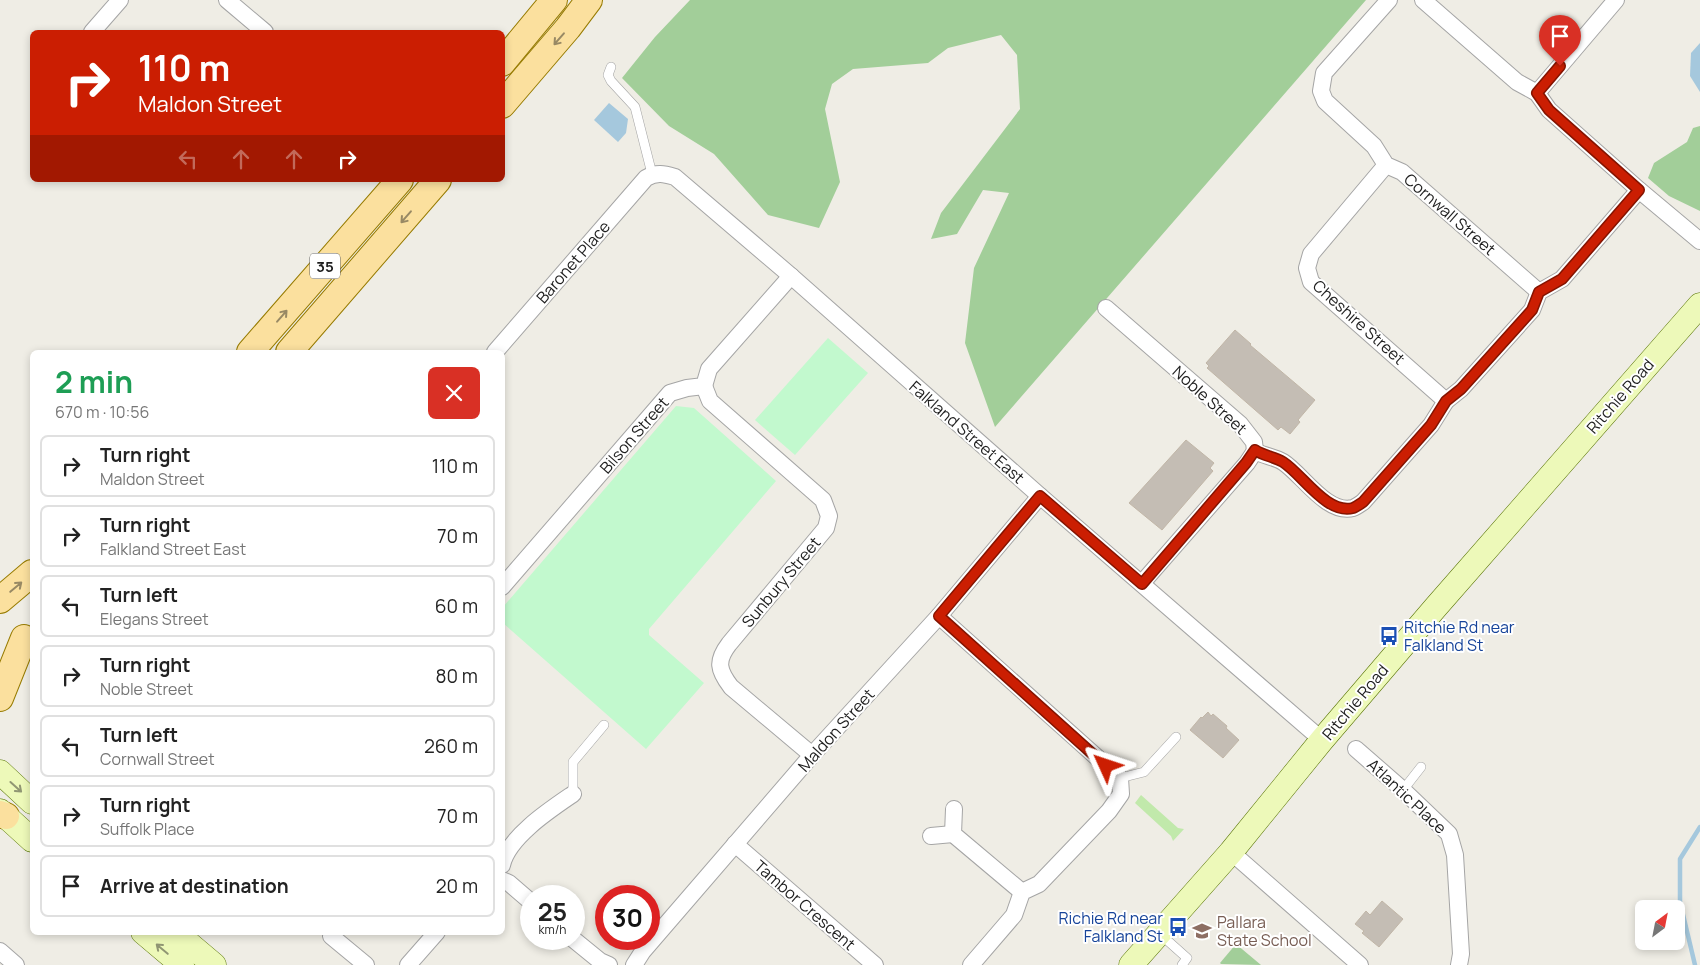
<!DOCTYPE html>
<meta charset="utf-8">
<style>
:root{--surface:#fff;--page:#f2f2f2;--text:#222;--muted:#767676;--line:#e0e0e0}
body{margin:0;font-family:Manrope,sans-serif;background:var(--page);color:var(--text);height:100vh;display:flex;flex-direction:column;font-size:19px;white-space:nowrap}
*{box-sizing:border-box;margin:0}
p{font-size:16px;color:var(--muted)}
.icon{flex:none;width:28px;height:28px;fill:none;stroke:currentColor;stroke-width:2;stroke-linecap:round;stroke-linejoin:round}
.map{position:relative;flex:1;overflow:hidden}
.side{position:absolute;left:30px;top:350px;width:475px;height:585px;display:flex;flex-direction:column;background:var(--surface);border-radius:8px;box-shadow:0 2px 8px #0003}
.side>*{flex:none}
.guide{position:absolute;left:30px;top:30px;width:475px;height:152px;border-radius:8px;box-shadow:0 2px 8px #0003;background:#cb1e02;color:#fff;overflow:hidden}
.needle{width:32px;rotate:32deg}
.tools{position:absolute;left:1635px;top:900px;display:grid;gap:10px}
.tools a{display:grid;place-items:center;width:50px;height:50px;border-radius:8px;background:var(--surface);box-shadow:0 2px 8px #0003;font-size:25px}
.speed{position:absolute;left:520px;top:885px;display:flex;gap:10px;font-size:25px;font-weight:700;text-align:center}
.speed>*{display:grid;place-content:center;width:65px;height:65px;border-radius:50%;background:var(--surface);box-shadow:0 2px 8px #0003;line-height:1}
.speed small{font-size:12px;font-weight:400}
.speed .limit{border:8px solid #d22;background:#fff;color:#111}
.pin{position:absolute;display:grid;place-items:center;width:42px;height:42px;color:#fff;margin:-51px -21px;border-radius:50% 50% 50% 0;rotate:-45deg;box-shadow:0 0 5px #0007}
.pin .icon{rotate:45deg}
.me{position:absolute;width:55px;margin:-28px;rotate:312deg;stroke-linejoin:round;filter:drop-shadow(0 0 4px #0008)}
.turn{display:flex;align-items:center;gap:18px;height:105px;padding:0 25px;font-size:22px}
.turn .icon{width:65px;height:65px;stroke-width:2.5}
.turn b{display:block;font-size:35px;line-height:42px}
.lanes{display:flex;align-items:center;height:48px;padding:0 25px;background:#0003;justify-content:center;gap:25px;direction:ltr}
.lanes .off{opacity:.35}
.round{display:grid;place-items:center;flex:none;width:52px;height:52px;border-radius:8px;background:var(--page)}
.overview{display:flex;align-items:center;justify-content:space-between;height:85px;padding:0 25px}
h1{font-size:30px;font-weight:700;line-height:38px;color:#1e9e55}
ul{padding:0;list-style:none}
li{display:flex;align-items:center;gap:15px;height:62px;margin:0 10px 8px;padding:0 15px;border:2px solid var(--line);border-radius:8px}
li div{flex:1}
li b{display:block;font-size:19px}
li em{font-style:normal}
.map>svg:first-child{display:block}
</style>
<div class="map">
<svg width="1700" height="965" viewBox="0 0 1700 965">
<rect width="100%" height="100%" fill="#efede5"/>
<!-- grass -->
<path fill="#c1e9ab" d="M 1141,795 L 1178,828 L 1184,829 L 1173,841 L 1171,836 L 1135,803 Z"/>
<!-- forest -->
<g fill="#a2ce99">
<path d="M 690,0 L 1366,0 L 995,427 L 965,343 L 974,268 L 1009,193 L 983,190 L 957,234 L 931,239 L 941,213 L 1020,109 L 1017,55 L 1001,35 L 948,48 L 928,63 L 853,69 L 832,84 L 825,109 L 840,182 L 819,228 L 768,215 L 714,154 L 669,126 L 622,78 L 655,37 Z"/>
<path d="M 1700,126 L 1700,211 L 1669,196 L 1648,178 L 1654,163 L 1687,142 L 1693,128 Z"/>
<path d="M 1236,944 L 1261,965 L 1221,964 L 1220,963 Z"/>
</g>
<!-- park -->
<g fill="#c2f9ce">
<path d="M 828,338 L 868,373 L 795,455 L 755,420 Z"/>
<path d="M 676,406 L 694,408 L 776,481 L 649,629 L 649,635 L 704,683 L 646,749 L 503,623 L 503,607 Z"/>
</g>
<!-- water -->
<g fill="#a5c8dd">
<path d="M 1700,43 L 1700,92 L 1690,76 L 1691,53 Z"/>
<path d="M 609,103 L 628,119 L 626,133 L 618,142 L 594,120 Z"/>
</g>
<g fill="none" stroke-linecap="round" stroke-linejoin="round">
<!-- stream -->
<path stroke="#a5c8dd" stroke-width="4.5" d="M 1695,965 L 1680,902 L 1680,859 L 1700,827"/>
</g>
<!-- building -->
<g fill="#c4bdb4" stroke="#c1b6a7">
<path d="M 1235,330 L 1251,344 L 1250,345 L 1315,400 L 1298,420 L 1300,422 L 1290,434 L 1281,427 L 1278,430 L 1207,368 L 1209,366 L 1206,363 Z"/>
<path d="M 1186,440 L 1214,463 L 1210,468 L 1213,471 L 1162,530 L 1129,503 Z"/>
<path d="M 1208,712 L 1211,716 L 1213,714 L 1227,726 L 1226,728 L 1239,740 L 1223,758 L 1190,730 L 1201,717 L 1202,718 Z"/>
<path d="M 1382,901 L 1403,919 L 1379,947 L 1362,933 L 1364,931 L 1355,924 L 1366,911 L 1370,915 Z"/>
</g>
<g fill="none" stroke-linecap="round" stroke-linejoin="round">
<!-- lane casing -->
<g stroke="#a5a5a5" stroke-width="10">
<g id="lane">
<path d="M 611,67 L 608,75 L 611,81 L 635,107 L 652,174"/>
<path d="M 1120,778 L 1144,772 L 1176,737"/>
<path d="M 1403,790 L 1421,767"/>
<path d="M 573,794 L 573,762 L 604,725"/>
<path d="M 1159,933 L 1187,958 L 1182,965"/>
</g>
</g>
<!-- street casing -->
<g stroke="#a5a5a5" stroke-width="18">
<g id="street">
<path d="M 227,0 L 265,32"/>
<path d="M 1389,0 L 1324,73 L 1321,91 L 1325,101 L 1374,146 L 1386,165 L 1402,172 L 1539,292"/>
<path d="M 1423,0 L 1517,82 L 1537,93 L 1549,110 L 1639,190 L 1700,241"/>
<path d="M 92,32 L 120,0"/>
<path d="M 1537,93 L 1616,0"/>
<path d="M 1386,165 L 1311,254 L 1307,268 L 1311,282 L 1446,401"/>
<path d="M 1106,308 L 1240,424 L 1254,442 L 1255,451"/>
<path d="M 495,352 L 646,178 C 657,172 664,174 675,177 L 791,276 L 1040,496 L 1322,740"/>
<path d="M 704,386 L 710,401 L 823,500 L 829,516 L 826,528 L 729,644 C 716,661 718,670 731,687 L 812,755"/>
<path d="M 1255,451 C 1264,456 1275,457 1283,462 C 1302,474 1327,515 1353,508 C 1356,507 1360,504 1363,502 L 1431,425 L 1446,401 L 1461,389 L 1532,310 L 1539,292 L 1562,279 L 1639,190"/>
<path d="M 1142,583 L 1247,463 L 1255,451"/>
<path d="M 502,587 L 670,393 L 687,388 L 704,386 L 709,369 L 791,276"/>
<path d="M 939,616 L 1120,778 L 1121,794 L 1109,811 L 1039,884 L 1022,892 L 1014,915 L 971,965"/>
<path d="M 1356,749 L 1403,790 L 1449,834 L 1455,855 L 1461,954 L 1459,965"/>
<path d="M 954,809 L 953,834 L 1022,892"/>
<path d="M 931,836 L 953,834"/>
<path d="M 735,844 L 875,965"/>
<path d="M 1231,852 L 1360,965"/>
<path d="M 502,865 C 508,837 551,809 573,794"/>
<path d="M 502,880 L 509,883 L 531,902"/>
<path d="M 331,936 L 366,965"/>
<path d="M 573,939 L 600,961 L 609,965"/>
<path d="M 0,951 L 16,965"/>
<path d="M 408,965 L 437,932"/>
<path d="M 634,965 L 643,951 L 812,755 L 939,616 L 1040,496"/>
</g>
</g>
<!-- secondary casing -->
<g stroke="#597506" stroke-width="25">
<g id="secondary">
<path d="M 0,772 L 32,802"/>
<path d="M 0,811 L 32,840"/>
<path d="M 143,932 L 182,965"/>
<path d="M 175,932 L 214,965"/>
<path d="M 1131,965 L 1231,852 L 1322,740 L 1435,608 L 1700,305"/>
</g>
</g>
<!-- primary casing -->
<g stroke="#977b01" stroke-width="28">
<g id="primary">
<path d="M 502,63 L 554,0"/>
<path d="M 502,105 L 568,28 L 589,0"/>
<path d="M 250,352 L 400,180"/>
<path d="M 289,352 L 438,180"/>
<path d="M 0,600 L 32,573"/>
<path d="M 0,698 L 24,638"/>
<path d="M 0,814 L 6,816"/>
</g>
</g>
<!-- lane -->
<use href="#lane" stroke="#fff" stroke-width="9"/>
<!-- street -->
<use href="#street" stroke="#fff" stroke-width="16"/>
<!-- secondary -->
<use href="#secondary" stroke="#edf9b9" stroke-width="24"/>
<!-- primary -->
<use href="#primary" stroke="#fbe09e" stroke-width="26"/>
</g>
<!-- one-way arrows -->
<defs><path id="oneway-shaft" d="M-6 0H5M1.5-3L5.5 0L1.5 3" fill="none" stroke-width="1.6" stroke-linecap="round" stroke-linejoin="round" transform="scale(1.25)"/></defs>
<g stroke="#988964">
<use href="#oneway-shaft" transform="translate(559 39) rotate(131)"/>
<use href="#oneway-shaft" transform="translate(406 217) rotate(131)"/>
<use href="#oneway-shaft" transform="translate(282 316) rotate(-49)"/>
<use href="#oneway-shaft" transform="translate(16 587) rotate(-40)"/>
</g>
<g stroke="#909673">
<use href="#oneway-shaft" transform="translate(16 787) rotate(42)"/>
<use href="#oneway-shaft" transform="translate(162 949) rotate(-140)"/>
</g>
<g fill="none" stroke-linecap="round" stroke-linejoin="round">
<!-- route casing -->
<g stroke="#841401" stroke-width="12">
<path id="route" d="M 1106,766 L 939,616 L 1040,496 L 1142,584 L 1246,463 L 1255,450 C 1264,456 1275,457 1283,462 C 1302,474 1327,515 1353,508 C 1356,507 1360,504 1363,502 L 1431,425 L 1446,401 L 1461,389 L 1532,310 L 1539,292 L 1562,279 L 1639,190 L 1549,110 L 1537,93 L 1560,66"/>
</g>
<!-- route -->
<use href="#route" stroke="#cb1e02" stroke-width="9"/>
</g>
<!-- icons -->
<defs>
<g id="bus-bare" transform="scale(1.5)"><path d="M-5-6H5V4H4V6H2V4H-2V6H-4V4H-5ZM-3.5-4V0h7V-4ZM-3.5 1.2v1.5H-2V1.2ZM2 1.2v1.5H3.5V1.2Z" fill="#1a4fb4" stroke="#fff" stroke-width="2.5" paint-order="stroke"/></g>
<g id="school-bare" transform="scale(1.5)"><path d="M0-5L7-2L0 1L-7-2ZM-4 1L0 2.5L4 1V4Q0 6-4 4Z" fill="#8d6e63" stroke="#fff" stroke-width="2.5" paint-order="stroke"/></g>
</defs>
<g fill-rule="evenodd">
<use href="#bus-bare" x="1389" y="636"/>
<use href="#bus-bare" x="1178" y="927"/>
<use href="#school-bare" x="1202" y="931"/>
</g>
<g text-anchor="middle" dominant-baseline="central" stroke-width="4" stroke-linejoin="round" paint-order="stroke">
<!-- shield labels -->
<rect fill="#fff" stroke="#626262" stroke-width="1" x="310" y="253.5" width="30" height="25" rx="4"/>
<g font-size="15" font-weight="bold" fill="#1e1e1e">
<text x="325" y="266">35</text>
</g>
<!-- street labels -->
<g font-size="16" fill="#1e1e1e" stroke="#fff">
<text transform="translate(1450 214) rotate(41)">Cornwall Street</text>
<text transform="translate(573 262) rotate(-49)">Baronet Place</text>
<text transform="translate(1359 322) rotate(42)">Cheshire Street</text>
<text transform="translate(1620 396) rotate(-49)">Ritchie Road</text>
<text transform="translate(1210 400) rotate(42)">Noble Street</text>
<text transform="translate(967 432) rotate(41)">Falkland Street East</text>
<text transform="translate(634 435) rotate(-49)">Bilson Street</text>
<text transform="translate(781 582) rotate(-50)">Sunbury Street</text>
<text transform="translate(1355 702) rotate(-50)">Ritchie Road</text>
<text transform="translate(836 730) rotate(-48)">Maldon Street</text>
<text transform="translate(1407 796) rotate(43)">Atlantic Place</text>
<text transform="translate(805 905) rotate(41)">Tambor Crescent</text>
</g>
<!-- transit labels -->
<g font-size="16" fill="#164399" stroke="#fff" text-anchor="start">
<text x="1404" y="627">Ritchie Rd near<tspan x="1404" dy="18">Falkland St</tspan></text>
<text x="1163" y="918" text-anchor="end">Richie Rd near<tspan x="1163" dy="18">Falkland St</tspan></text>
</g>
<!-- education labels -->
<g font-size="16" fill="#785e54" stroke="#fff" text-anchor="start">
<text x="1217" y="922">Pallara<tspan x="1217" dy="18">State School</tspan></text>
</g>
</g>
</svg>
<div class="tools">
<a><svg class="needle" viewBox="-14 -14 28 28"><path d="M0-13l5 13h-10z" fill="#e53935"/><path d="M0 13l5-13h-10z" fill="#767676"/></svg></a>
</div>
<div class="speed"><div>25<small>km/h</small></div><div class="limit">30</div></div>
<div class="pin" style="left:1560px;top:66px;background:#d93025"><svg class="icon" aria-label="arrive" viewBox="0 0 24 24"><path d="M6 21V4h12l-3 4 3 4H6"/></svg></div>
<svg class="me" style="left:1106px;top:766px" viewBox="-20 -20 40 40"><path d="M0-17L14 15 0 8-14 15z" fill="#cb1e02" stroke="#fff" stroke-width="4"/></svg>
<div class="guide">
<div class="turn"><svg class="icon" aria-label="right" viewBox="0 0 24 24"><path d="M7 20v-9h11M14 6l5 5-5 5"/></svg><div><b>110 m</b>Maldon Street</div></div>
<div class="lanes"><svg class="icon off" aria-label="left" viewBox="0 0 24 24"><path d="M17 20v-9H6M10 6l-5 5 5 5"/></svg><svg class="icon off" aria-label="ahead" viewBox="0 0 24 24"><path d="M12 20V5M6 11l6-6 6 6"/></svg><svg class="icon off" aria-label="ahead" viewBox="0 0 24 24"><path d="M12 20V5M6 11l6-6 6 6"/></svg><svg class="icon" aria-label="right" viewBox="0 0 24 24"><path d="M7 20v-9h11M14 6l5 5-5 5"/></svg></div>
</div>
<section class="side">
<div class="overview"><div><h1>2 min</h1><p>670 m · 10:56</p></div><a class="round" style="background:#d93025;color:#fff"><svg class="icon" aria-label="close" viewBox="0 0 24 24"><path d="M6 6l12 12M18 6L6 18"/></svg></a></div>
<ul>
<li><svg class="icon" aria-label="right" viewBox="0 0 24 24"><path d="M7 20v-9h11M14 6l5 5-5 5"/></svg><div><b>Turn right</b><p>Maldon Street</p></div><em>110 m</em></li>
<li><svg class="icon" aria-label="right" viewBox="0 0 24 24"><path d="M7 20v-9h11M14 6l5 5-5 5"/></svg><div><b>Turn right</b><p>Falkland Street East</p></div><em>70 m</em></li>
<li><svg class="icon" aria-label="left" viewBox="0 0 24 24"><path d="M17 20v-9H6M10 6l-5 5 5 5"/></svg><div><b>Turn left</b><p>Elegans Street</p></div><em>60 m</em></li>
<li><svg class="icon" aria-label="right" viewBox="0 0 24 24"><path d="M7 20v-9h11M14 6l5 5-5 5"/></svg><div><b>Turn right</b><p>Noble Street</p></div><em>80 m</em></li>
<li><svg class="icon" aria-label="left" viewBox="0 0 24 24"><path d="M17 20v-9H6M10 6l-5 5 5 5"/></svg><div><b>Turn left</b><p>Cornwall Street</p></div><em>260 m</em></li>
<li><svg class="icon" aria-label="right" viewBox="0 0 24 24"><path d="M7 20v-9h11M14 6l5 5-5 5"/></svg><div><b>Turn right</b><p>Suffolk Place</p></div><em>70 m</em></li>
<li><svg class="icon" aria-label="arrive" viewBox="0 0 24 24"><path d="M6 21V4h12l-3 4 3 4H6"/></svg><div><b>Arrive at destination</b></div><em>20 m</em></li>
</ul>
</section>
</div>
